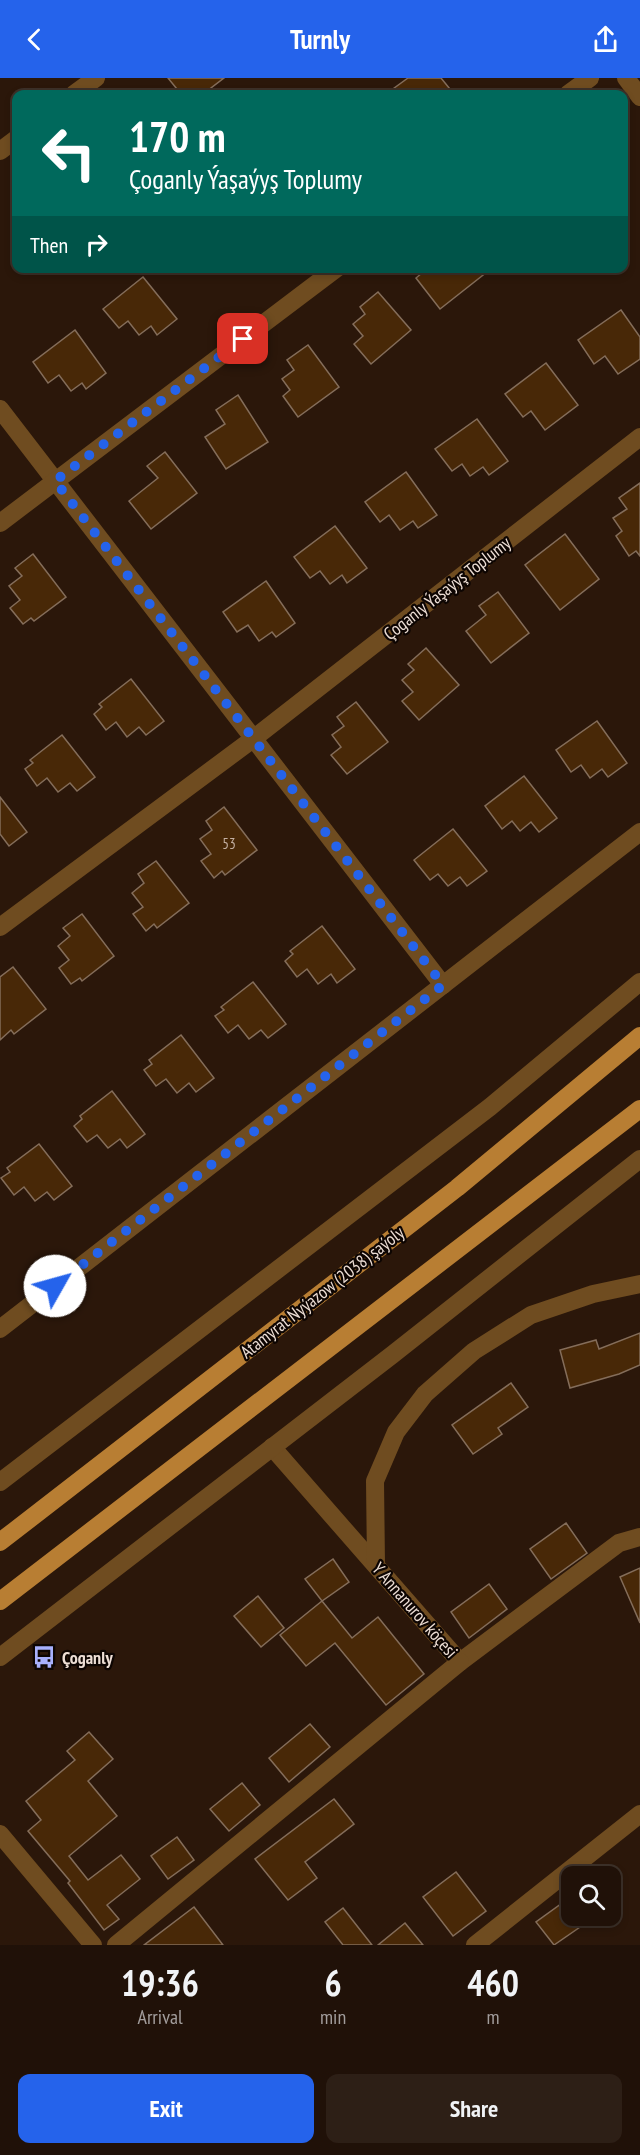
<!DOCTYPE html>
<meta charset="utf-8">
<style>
:root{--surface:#201108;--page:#2d1f16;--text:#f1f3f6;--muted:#a29d9c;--line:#3d3129;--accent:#2563eb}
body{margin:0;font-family:"PT Sans Narrow",sans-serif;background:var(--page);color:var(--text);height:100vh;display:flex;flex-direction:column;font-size:22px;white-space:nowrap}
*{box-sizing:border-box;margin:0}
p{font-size:20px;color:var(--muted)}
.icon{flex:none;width:33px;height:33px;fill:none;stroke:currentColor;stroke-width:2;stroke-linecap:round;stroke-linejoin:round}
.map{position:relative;height:1867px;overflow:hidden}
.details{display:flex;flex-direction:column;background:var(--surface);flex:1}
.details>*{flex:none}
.guide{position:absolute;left:12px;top:12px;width:616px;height:183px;border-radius:12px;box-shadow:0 3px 9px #0003,0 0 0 2px var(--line);background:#00695c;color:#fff;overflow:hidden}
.fabs{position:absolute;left:561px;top:1788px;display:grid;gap:12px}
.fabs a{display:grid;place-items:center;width:60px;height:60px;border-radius:12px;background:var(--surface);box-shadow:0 3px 9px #0003,0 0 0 2px var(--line);font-size:30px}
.pin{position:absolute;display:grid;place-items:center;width:51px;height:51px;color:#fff;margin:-26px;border-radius:12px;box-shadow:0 3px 9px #0006}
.me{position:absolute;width:66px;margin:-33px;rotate:52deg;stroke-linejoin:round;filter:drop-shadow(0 0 4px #0008)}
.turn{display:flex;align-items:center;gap:21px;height:126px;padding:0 18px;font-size:27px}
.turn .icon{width:78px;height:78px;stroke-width:2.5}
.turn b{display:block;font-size:42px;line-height:51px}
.then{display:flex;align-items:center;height:57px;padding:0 18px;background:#0003;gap:12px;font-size:22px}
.eta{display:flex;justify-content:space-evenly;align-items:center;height:102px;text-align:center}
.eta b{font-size:36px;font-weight:600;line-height:42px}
.primary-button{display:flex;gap:12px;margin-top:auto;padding:12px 18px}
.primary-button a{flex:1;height:69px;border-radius:12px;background:var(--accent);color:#fff;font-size:24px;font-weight:600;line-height:69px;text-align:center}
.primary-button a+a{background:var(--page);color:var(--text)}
header{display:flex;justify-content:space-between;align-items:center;height:78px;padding:0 18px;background:var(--accent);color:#fff;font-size:27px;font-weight:600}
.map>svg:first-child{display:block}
</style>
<header><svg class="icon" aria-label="back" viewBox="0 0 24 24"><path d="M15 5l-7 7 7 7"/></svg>Turnly<svg class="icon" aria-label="share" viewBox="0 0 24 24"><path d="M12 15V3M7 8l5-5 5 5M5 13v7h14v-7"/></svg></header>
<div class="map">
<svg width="640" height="1867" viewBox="0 0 640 1867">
<rect width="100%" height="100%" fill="#2b170a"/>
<!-- building -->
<g fill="#482807" stroke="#846d5a" stroke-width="1.5">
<path d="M 168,0 L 224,0 L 203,16 L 181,16 Z"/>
<path d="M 408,0 L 441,0 L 454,16 L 386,16 Z"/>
<path d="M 428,190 L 492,190 L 440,231 L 416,200 Z"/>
<path d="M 143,199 L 177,241 L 157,257 L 151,248 L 139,257 L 128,243 L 119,250 L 103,231 Z"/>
<path d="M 378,214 L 411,252 L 371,286 L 354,266 L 363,258 L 353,246 L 365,236 L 360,229 Z"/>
<path d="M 621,232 L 640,259 L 640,281 L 618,296 L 605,278 L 594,286 L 578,262 Z"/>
<path d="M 75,252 L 106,295 L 86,311 L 82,305 L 71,313 L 59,297 L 48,305 L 33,284 Z"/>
<path d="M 308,267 L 339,309 L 298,339 L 283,318 L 290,312 L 282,301 L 294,292 L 287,282 Z"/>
<path d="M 546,285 L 578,327 L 545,352 L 531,333 L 523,339 L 505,316 Z"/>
<path d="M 238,317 L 268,364 L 226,391 L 205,359 L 225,346 L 216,332 Z"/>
<path d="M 477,341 L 508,383 L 489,397 L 483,389 L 470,398 L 462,386 L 452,393 L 435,371 Z"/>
<path d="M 165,374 L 197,415 L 151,451 L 129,423 L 158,400 L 147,388 Z"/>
<path d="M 406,394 L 437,437 L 418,450 L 413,443 L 400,452 L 389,437 L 380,444 L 365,424 Z"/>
<path d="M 640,405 L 640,478 L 636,473 L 629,478 L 616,458 L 622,453 L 613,440 L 627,431 L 619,420 Z"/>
<path d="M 335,448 L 367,490 L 347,505 L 342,497 L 330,506 L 320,493 L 310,500 L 294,479 Z"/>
<path d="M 565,456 L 599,501 L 560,532 L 525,487 Z"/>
<path d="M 33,476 L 66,519 L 34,543 L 31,540 L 23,546 L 10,530 L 20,522 L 9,508 L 22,498 L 15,490 Z"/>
<path d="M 266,503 L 295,545 L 276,559 L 272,554 L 259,563 L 248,547 L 237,554 L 223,534 Z"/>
<path d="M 498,514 L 529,555 L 491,585 L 466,553 L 486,537 L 479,528 Z"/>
<path d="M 426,570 L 459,607 L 419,642 L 402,623 L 413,614 L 402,602 L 414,592 L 408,586 Z"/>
<path d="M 131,601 L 164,643 L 146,657 L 139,649 L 127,659 L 116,644 L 106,652 L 94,636 L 102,629 L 99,626 Z"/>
<path d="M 356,624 L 388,664 L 347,696 L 331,677 L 341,669 L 332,657 L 344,648 L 337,639 Z"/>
<path d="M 597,643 L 627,685 L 608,699 L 602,691 L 590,700 L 581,687 L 571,694 L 556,672 Z"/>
<path d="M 62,657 L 95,699 L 77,713 L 70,705 L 58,714 L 47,700 L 37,708 L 25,691 L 33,685 L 30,682 Z"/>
<path d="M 524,698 L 557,740 L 539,754 L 531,744 L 520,753 L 512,743 L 502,751 L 485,728 Z"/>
<path d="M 0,719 L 27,754 L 9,768 L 0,756 Z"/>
<path d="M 224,729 L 257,772 L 225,797 L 222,793 L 214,800 L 201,783 L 211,776 L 200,761 L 212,752 L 206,743 Z"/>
<path d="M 453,751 L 487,793 L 467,808 L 460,799 L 448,808 L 438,796 L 430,802 L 414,782 Z"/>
<path d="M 156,783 L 189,825 L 157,850 L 154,846 L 146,853 L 133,836 L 143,829 L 132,815 L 144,805 L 138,796 Z"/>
<path d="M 82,836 L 114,878 L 82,903 L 80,900 L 71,906 L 59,890 L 69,882 L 58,868 L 70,858 L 63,850 Z"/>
<path d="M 322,848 L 355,891 L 337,905 L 331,896 L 318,906 L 307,891 L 297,899 L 285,883 L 293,876 L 290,873 Z"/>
<path d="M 13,889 L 46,931 L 14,956 L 11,952 L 0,962 L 0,899 Z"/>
<path d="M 253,904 L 286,946 L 268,960 L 261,952 L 249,961 L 238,947 L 228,955 L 215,938 L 224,932 L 221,929 Z"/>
<path d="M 181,957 L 214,1000 L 196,1014 L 189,1005 L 177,1015 L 166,1001 L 156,1008 L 144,992 L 152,986 L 149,982 Z"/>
<path d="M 112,1013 L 145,1056 L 127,1070 L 120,1061 L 108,1070 L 97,1057 L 87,1064 L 74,1048 L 82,1041 L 80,1038 Z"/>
<path d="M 39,1066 L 72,1108 L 54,1122 L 47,1114 L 35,1123 L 24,1109 L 14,1117 L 1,1100 L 10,1094 L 7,1090 Z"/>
<path d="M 640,1255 L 640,1287 L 619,1296 L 570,1310 L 560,1272 L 596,1262 L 599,1271 Z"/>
<path d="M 511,1305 L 528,1329 L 498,1350 L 502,1356 L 473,1376 L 452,1347 Z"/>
<path d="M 566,1445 L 587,1475 L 551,1501 L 530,1471 Z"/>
<path d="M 333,1481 L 349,1504 L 322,1523 L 305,1501 Z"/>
<path d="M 640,1490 L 640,1545 L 620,1499 Z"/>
<path d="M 489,1506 L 507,1531 L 469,1560 L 451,1534 Z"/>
<path d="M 258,1518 L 284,1550 L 261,1569 L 234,1538 Z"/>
<path d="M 322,1523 L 352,1560 L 378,1539 L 424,1596 L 386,1627 L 335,1565 L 306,1588 L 280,1557 Z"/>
<path d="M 310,1646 L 330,1669 L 289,1704 L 269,1680 Z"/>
<path d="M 89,1654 L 113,1681 L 88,1703 L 117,1738 L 69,1778 L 88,1802 L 121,1777 L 140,1801 L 107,1827 L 119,1841 L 104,1852 L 68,1805 L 70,1803 L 28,1753 L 41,1742 L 26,1723 L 75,1682 L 67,1673 Z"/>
<path d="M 242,1705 L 260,1727 L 229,1753 L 210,1731 Z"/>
<path d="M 334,1721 L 354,1746 L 305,1784 L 317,1800 L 288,1822 L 255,1781 Z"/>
<path d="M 177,1759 L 194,1782 L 168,1801 L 151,1778 Z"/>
<path d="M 456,1794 L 486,1833 L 453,1858 L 423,1819 Z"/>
<path d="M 572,1818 L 572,1838 L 596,1838 L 554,1867 L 536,1844 Z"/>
<path d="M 194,1829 L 223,1867 L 144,1867 Z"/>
<path d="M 343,1830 L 372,1867 L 343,1867 L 325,1844 Z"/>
<path d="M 405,1845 L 423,1867 L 378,1867 Z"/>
</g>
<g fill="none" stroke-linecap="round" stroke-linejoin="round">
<!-- street -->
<g stroke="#6f4c20" stroke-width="18">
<path d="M 626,0 L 640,19"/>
<path d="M 74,16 L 96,0"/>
<path d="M 568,16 L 590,0"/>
<path d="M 0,73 L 16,61"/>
<path d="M 0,331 L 443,907"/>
<path d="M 0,445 L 337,190"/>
<path d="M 0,849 L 253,661 L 640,359"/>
<path d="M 0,1251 L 640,754"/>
<path d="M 272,1369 L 460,1584 L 619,1465 L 640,1459"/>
<path d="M 0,1404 L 490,1029 L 640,904"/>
<path d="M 376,1486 L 375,1403 L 396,1354 L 425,1316 L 474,1273 L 531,1237 L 593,1216 L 640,1206"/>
<path d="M 0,1579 L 392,1277 L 640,1081"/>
<path d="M 0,1756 L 93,1867"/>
<path d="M 116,1867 L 460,1584"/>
<path d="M 475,1867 L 640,1736"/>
</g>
<!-- primary -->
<g stroke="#b87e33" stroke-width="18">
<path d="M 0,1464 L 457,1110 L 640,958"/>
<path d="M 0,1523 L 640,1031"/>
</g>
</g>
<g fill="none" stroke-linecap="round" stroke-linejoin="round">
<!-- route -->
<path stroke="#2563eb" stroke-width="10" stroke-dasharray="0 18" d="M 55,1208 L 443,907 L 55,403 L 243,261"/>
</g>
<!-- icons -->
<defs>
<g id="bus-bare" transform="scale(1.8)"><path d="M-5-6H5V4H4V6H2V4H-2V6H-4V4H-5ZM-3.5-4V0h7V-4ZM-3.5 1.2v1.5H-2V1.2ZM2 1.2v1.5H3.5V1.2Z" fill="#a8b0fc" stroke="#0d0502" stroke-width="2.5" paint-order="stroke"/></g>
</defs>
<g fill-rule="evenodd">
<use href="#bus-bare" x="44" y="1579"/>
</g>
<g text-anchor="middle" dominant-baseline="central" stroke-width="4.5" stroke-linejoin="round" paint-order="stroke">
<!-- number labels -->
<g font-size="15" fill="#c4b0a2">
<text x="229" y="765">53</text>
</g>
<!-- street labels -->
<g font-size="18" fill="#edded5" stroke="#0d0502">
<text transform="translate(447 510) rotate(-38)">Çoganly Ýaşaýyş Toplumy</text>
<text transform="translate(322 1214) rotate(-38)">Atamyrat Nyýazow (2038) şaýoly</text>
<text transform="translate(415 1532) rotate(49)">Y Annanurov köçesi</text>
</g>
<!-- poi labels -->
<g font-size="18" font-weight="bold" fill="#edded5" stroke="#0d0502" text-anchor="start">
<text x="62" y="1579">Çoganly</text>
</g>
</g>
</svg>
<div class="fabs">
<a><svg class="icon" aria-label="search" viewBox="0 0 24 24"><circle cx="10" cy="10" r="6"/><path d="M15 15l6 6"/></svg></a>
</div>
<div class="pin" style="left:243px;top:261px;background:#d93025"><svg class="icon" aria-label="arrive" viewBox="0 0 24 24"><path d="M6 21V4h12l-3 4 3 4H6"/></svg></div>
<svg class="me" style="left:55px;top:1208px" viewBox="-20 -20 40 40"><circle r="19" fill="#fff"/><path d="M0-13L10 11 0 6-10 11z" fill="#2563eb"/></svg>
<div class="guide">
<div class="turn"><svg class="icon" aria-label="left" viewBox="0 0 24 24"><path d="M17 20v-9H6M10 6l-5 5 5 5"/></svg><div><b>170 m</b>Çoganly Ýaşaýyş Toplumy</div></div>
<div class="then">Then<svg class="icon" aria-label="right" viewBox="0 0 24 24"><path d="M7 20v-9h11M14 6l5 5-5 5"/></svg></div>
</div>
</div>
<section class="details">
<div class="eta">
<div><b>19:36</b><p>Arrival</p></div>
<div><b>6</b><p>min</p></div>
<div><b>460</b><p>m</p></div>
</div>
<div class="primary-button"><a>Exit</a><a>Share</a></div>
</section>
